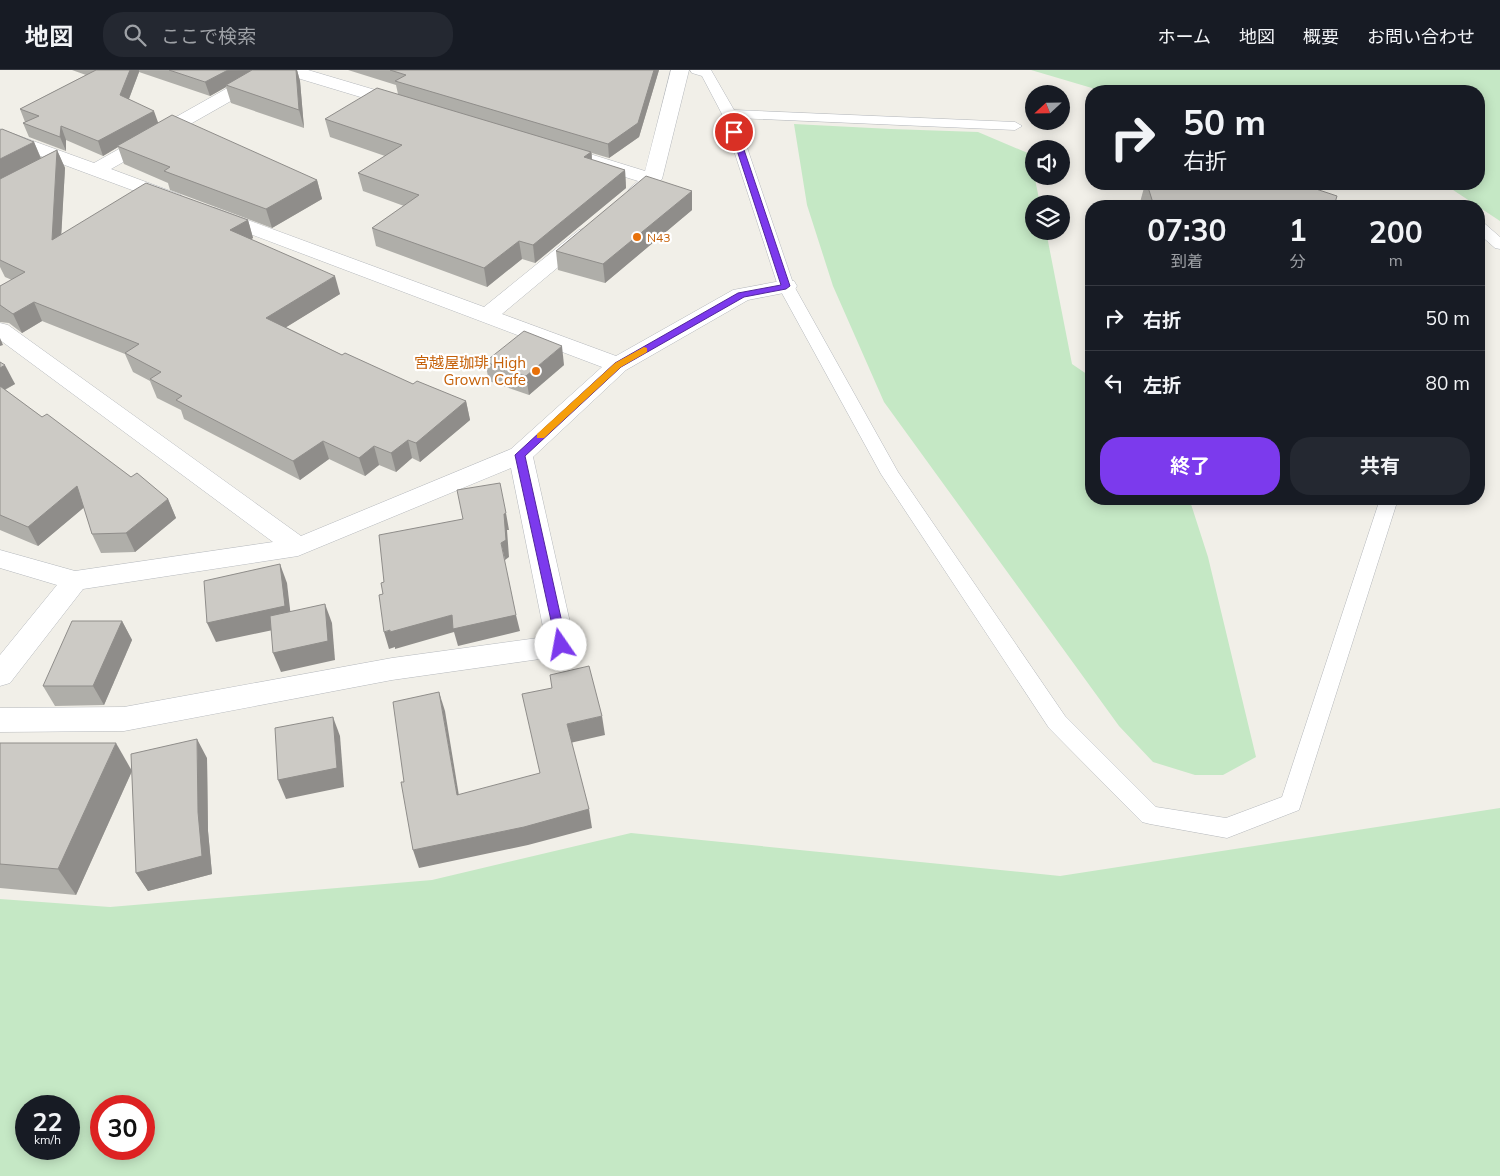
<!DOCTYPE html>
<html lang="ja">
<meta charset="utf-8">
<style>
:root{--surface:#171b24;--page:#242831;--text:#f1f3f6;--muted:#9ea1a6;--line:#363941;--accent:#7c3aed}
body{margin:0;font-family:Mulish,"Noto Sans JP",sans-serif;background:var(--page);color:var(--text);height:100vh;display:flex;flex-direction:column;font-size:19px;white-space:nowrap}
*{box-sizing:border-box;margin:0}
p{font-size:16px;color:var(--muted)}
.icon{flex:none;width:28px;height:28px;fill:none;stroke:currentColor;stroke-width:2;stroke-linecap:round;stroke-linejoin:round}
.map{position:relative;flex:1;overflow:hidden}
.details{position:absolute;left:1085px;top:130px;width:400px;height:305px;display:flex;flex-direction:column;background:var(--surface);border-radius:20px;box-shadow:0 2px 12px #0003}
.details>*{flex:none}
.banner{position:absolute;left:1085px;top:15px;width:400px;height:105px;border-radius:20px;box-shadow:0 2px 12px #0003;background:#171b24;color:var(--text);overflow:hidden}
.needle{width:32px;rotate:248deg}
.fabs{position:absolute;left:1025px;top:15px;display:grid;gap:10px}
.fabs a{display:grid;place-items:center;width:45px;height:45px;border-radius:50%;background:var(--surface);box-shadow:0 2px 12px #0003;font-size:25px}
.speed{position:absolute;left:15px;top:1025px;display:flex;gap:10px;font-size:25px;font-weight:700;text-align:center}
.speed>*{display:grid;place-content:center;width:65px;height:65px;border-radius:50%;background:var(--surface);box-shadow:0 2px 12px #0003;line-height:1}
.speed small{font-size:12px;font-weight:400}
.speed .limit{border:8px solid #d22;background:#fff;color:#111}
.pin{position:absolute;display:grid;place-items:center;width:42px;height:42px;color:#fff;margin:-21px;border:2px solid #fff;border-radius:50%;box-shadow:0 1px 5px #0007}
.me{position:absolute;width:55px;margin:-28px;rotate:348deg;stroke-linejoin:round;filter:drop-shadow(0 0 4px #0008)}
.turn{display:flex;align-items:center;gap:18px;height:105px;padding:0 15px;font-size:22px}
.turn .icon{width:65px;height:65px;stroke-width:2.5}
.turn b{display:block;font-size:35px;line-height:42px}
.eta{display:flex;justify-content:space-evenly;align-items:center;height:85px;text-align:center}
.eta b{font-size:30px;font-weight:700;line-height:35px}
.primary-button{display:flex;gap:10px;margin-top:auto;padding:10px 15px}
.primary-button a{flex:1;height:58px;border-radius:20px;background:var(--accent);color:#fff;font-size:20px;font-weight:700;line-height:58px;text-align:center}
.primary-button a+a{background:var(--page);color:var(--text)}
ul{padding:0;list-style:none}
li{display:flex;align-items:center;gap:15px;height:65px;padding:0 15px;border-top:1px solid var(--line)}
li div{flex:1}
li b{display:block;font-size:19px}
li em{font-style:normal}
header{display:flex;align-items:center;gap:30px;box-sizing:border-box;height:70px;padding:0 25px;background:var(--surface);border-bottom:1px solid var(--line)}
header strong{font-size:24px}
nav{display:flex;gap:28px;margin-inline-start:auto;font-size:18px}
.search{width:350px;height:45px;background:var(--page);display:flex;align-items:center;gap:12px;box-sizing:border-box;padding:0 18px;border-radius:20px;color:var(--muted);font-size:19px}
.map>svg:first-child{display:block}
</style>
<header>
<strong>地図</strong>
<div class="search"><svg class="icon" aria-label="search" viewBox="0 0 24 24"><circle cx="10" cy="10" r="6"/><path d="M15 15l6 6"/></svg>ここで検索</div>
<nav><a>ホーム</a><a>地図</a><a>概要</a><a>お問い合わせ</a></nav>
</header>
<div class="map">
<svg width="1500" height="1106" viewBox="0 0 1500 1106">
<rect width="100%" height="100%" fill="#f1efe8"/>
<!-- green -->
<g fill="#c5e8c5" fill-rule="evenodd">
<path d="M 1031,0 L 1500,0 L 1500,151 L 1444,114 L 1479,114 L 1479,21 L 1102,21 Z"/>
<path d="M 794,54 L 891,59 L 978,62 L 1030,84 L 1040,134 L 1034,134 L 1034,161 L 1046,161 L 1072,294 L 1091,307 L 1091,429 L 1189,429 L 1190,431 L 1208,487 L 1256,687 L 1223,705 L 1195,705 L 1153,692 L 1119,656 L 884,332 L 833,216 L 807,135 Z"/>
<path d="M 1500,738 L 1500,1106 L 0,1106 L 0,829 L 110,837 L 432,810 L 631,763 L 1060,806 ZM 26,1036 L 69,1036 L 69,1079 L 26,1079 ZM 101,1036 L 144,1036 L 144,1079 L 101,1079 Z"/>
</g>
<g fill="none" stroke-linecap="round" stroke-linejoin="round">
<!-- service casing -->
<g stroke="#b5b8bc" stroke-width="1">
<g id="service">
<path d="M 690,0 L 711,0 L 734,40 L 1015,52 L 1022,56 L 1015,60 L 737,48 L 794,216 L 898,402 L 1065,646 L 1156,737 L 1226,748 L 1282,727 L 1380,429 L 1398,429 L 1299,740 L 1227,768 L 1150,754 L 1142,752 L 1049,658 L 881,404 L 778,216 L 722,44 L 702,6 L 692,3 Z"/>
<path d="M 1479,152 L 1484,153 L 1500,167 L 1500,179 L 1495,178 L 1479,164 Z"/>
</g>
</g>
<!-- minor casing -->
<g stroke="#b5b8bc" stroke-width="1">
<g id="minor">
<path d="M 281,0 L 308,0 L 409,30 L 412,34 L 409,38 L 403,39 L 397,38 L 284,4 Z"/>
<path d="M 671,0 L 689,0 L 662,109 L 645,124 L 638,126 L 631,124 L 628,120 L 638,111 L 583,94 L 581,90 L 583,86 L 590,84 L 645,101 Z"/>
<path d="M 262,1 L 268,2 L 271,6 L 268,10 L 111,99 L 181,125 L 184,129 L 181,133 L 174,135 L 167,133 L 0,71 L 0,59 L 94,93 L 256,2 Z"/>
<path d="M 215,138 L 484,237 L 579,160 L 586,158 L 593,160 L 596,164 L 593,168 L 502,244 L 616,286 L 733,220 L 786,210 L 794,211 L 797,216 L 794,221 L 748,230 L 626,300 L 533,387 L 575,575 L 571,582 L 561,586 L 392,610 L 124,661 L 0,662 L 0,638 L 124,637 L 392,588 L 545,567 L 511,398 L 298,486 L 83,519 L 10,613 L 0,616 L 0,585 L 57,515 L 0,498 L 0,480 L 75,501 L 273,472 L 0,270 L 0,253 L 8,255 L 301,466 L 511,379 L 602,297 L 208,148 L 205,144 L 208,140 Z"/>
</g>
</g>
<!-- service -->
<use href="#service" fill="#fff" fill-rule="evenodd"/>
<!-- minor -->
<use href="#minor" fill="#fff" fill-rule="evenodd"/>
</g>
<!-- wall -->
<g fill="#afaea9">
<path d="M 72,0 L 297,0 L 300,11 L 304,58 L 231,33 L 226,17 L 210,26 L 139,2 L 129,29 L 158,53 L 317,110 L 322,129 L 272,158 L 170,120 L 168,113 L 124,94 L 118,77 L 103,86 L 66,70 L 66,81 L 29,67 L 23,53 L 25,52 L 20,39 L 86,5 Z"/>
<path d="M 348,0 L 659,0 L 639,67 L 609,88 L 592,83 L 592,90 L 625,100 L 626,118 L 535,193 L 522,189 L 487,217 L 376,176 L 372,158 L 404,136 L 363,121 L 358,103 L 385,86 L 330,67 L 325,49 L 398,24 L 396,15 Z"/>
<path d="M 0,60 L 34,72 L 41,88 L 57,80 L 65,98 L 61,164 L 248,150 L 253,168 L 251,169 L 340,224 L 286,257 L 342,285 L 413,314 L 466,331 L 470,350 L 420,392 L 412,388 L 396,402 L 379,395 L 365,406 L 329,389 L 300,410 L 184,349 L 181,340 L 157,328 L 150,311 L 133,302 L 125,284 L 42,251 L 22,263 L 9,253 L 0,252 L 0,216 L 12,210 L 5,207 L 0,197 Z"/>
<path d="M 1145,114 L 1224,114 L 1226,117 L 1334,136 L 1139,136 Z"/>
<path d="M 692,121 L 692,140 L 605,213 L 558,200 L 556,181 Z"/>
<path d="M 0,292 L 15,314 L 5,320 L 42,347 L 131,407 L 168,429 L 176,448 L 135,482 L 101,483 L 92,464 L 84,437 L 38,476 L 0,460 Z"/>
<path d="M 485,292 L 564,295 L 529,325 L 489,311 Z"/>
<path d="M 122,551 L 132,570 L 104,635 L 55,636 L 43,616 Z"/>
<path d="M 0,673 L 132,700 L 207,688 L 208,761 L 212,804 L 148,821 L 136,803 L 132,701 L 76,825 L 0,818 Z"/>
</g>
<!-- shaded-wall -->
<g fill="#8f8d8a">
<path d="M 130,0 L 139,0 L 139,2 L 125,39 L 120,25 Z"/>
<path d="M 228,0 L 256,0 L 226,15 L 226,17 L 210,26 L 205,12 Z"/>
<path d="M 296,0 L 297,0 L 300,11 L 304,58 L 299,40 Z"/>
<path d="M 654,0 L 659,0 L 639,67 L 609,88 L 608,74 Z"/>
<path d="M 154,41 L 159,55 L 117,76 L 118,77 L 103,86 L 98,71 Z"/>
<path d="M 61,56 L 66,70 L 66,81 L 60,67 Z"/>
<path d="M 34,72 L 41,89 L 0,111 L 0,89 Z"/>
<path d="M 57,80 L 65,98 L 60,188 L 52,170 Z"/>
<path d="M 591,82 L 593,99 L 584,87 Z"/>
<path d="M 625,100 L 626,118 L 535,193 L 533,175 Z"/>
<path d="M 317,110 L 322,129 L 272,158 L 266,139 Z"/>
<path d="M 692,121 L 692,140 L 605,213 L 603,194 Z"/>
<path d="M 248,150 L 253,168 L 236,178 L 230,160 Z"/>
<path d="M 519,171 L 522,189 L 487,217 L 484,198 Z"/>
<path d="M 335,206 L 340,224 L 272,266 L 266,248 Z"/>
<path d="M 34,232 L 42,251 L 22,263 L 13,244 Z"/>
<path d="M 0,268 L 3,275 L 0,276 Z"/>
<path d="M 562,276 L 564,295 L 529,325 L 526,306 Z"/>
<path d="M 5,295 L 15,314 L 0,322 L 0,298 Z"/>
<path d="M 466,331 L 470,350 L 420,392 L 416,373 Z"/>
<path d="M 408,370 L 412,388 L 396,402 L 391,383 Z"/>
<path d="M 323,371 L 329,389 L 300,410 L 293,391 Z"/>
<path d="M 374,376 L 379,395 L 365,406 L 359,388 Z"/>
<path d="M 77,416 L 87,435 L 38,476 L 28,457 Z"/>
<path d="M 168,429 L 176,448 L 135,482 L 126,463 Z"/>
<path d="M 506,443 L 509,460 L 507,460 L 509,487 L 505,490 L 501,473 L 504,444 Z"/>
<path d="M 280,494 L 287,513 L 292,556 L 216,572 L 207,553 Z"/>
<path d="M 325,534 L 332,553 L 335,590 L 281,602 L 273,583 Z"/>
<path d="M 452,545 L 516,545 L 520,561 L 458,576 L 454,562 L 395,579 L 395,577 L 389,579 L 384,562 Z"/>
<path d="M 122,551 L 132,570 L 104,635 L 93,616 Z"/>
<path d="M 439,622 L 445,641 L 462,744 L 457,725 Z"/>
<path d="M 602,646 L 605,665 L 570,673 L 567,654 Z"/>
<path d="M 333,647 L 340,666 L 344,717 L 286,729 L 278,710 Z"/>
<path d="M 197,669 L 207,688 L 208,761 L 212,804 L 148,821 L 136,803 L 198,742 Z"/>
<path d="M 116,673 L 132,701 L 76,825 L 58,799 Z"/>
<path d="M 589,739 L 592,758 L 528,775 L 419,798 L 413,780 Z"/>
</g>
<!-- building -->
<g fill="#cccac5" stroke="#8f8d8a">
<path d="M 96,0 L 130,0 L 120,25 L 154,41 L 98,71 L 61,56 L 60,67 L 23,53 L 39,46 L 20,39 Z"/>
<path d="M 169,0 L 228,0 L 205,12 Z"/>
<path d="M 252,0 L 296,0 L 299,40 L 226,15 Z"/>
<path d="M 390,0 L 654,0 L 638,53 L 608,74 L 395,11 L 406,5 Z"/>
<path d="M 377,18 L 591,82 L 584,87 L 625,100 L 533,175 L 519,171 L 484,198 L 372,158 L 419,125 L 358,103 L 402,75 L 325,49 Z"/>
<path d="M 172,45 L 317,110 L 266,139 L 164,101 L 170,97 L 117,76 Z"/>
<path d="M 2,59 L 34,72 L 0,89 L 0,60 Z"/>
<path d="M 57,80 L 52,170 L 146,113 L 248,150 L 230,160 L 335,206 L 266,248 L 342,285 L 345,283 L 413,314 L 417,311 L 466,331 L 416,373 L 408,370 L 391,383 L 374,376 L 359,388 L 323,371 L 293,391 L 176,330 L 182,326 L 150,309 L 161,302 L 125,283 L 139,274 L 34,232 L 13,244 L 0,235 L 0,216 L 25,202 L 0,190 L 0,109 Z"/>
<path d="M 646,106 L 692,121 L 603,194 L 556,181 Z"/>
<path d="M 1147,114 L 1224,114 L 1226,117 L 1280,116 L 1316,119 L 1337,126 L 1334,136 L 1154,136 Z"/>
<path d="M 524,261 L 562,276 L 526,306 L 485,292 Z"/>
<path d="M 0,292 L 5,295 L 0,298 Z"/>
<path d="M 0,316 L 42,347 L 47,344 L 131,407 L 137,403 L 168,429 L 126,463 L 92,464 L 77,416 L 28,457 L 0,445 Z"/>
<path d="M 500,413 L 506,443 L 504,444 L 506,470 L 501,473 L 516,545 L 453,559 L 452,545 L 390,562 L 390,560 L 384,562 L 379,525 L 383,524 L 381,513 L 384,512 L 379,465 L 463,449 L 457,420 Z"/>
<path d="M 280,494 L 285,536 L 207,553 L 204,511 Z"/>
<path d="M 325,534 L 328,571 L 273,583 L 270,546 Z"/>
<path d="M 72,551 L 122,551 L 93,616 L 43,616 Z"/>
<path d="M 589,596 L 602,646 L 567,654 L 589,739 L 524,757 L 413,780 L 401,712 L 404,712 L 393,632 L 439,622 L 457,725 L 540,703 L 522,624 L 552,618 L 550,605 Z"/>
<path d="M 333,647 L 337,698 L 278,710 L 275,658 Z"/>
<path d="M 197,669 L 198,742 L 202,786 L 136,803 L 131,684 Z"/>
<path d="M 0,673 L 116,673 L 58,799 L 0,794 Z"/>
</g>
<!-- route -->
<path fill="#7c3aed" stroke="#51269a" d="M 734,59 L 738,62 L 790,216 L 786,219 L 744,227 L 621,297 L 525,386 L 567,575 L 561,580 L 557,578 L 515,385 L 615,293 L 738,223 L 781,215 L 731,62 Z"/>
<!-- slow -->
<path fill="#f59e0b" d="M 644,277 L 647,278 L 647,282 L 621,297 L 544,368 L 537,368 L 537,364 L 615,293 Z"/>
<!-- markers -->
<g fill="#e8710a" stroke="#fff" stroke-width="2">
<circle cx="637" cy="167" r="5"/>
<circle cx="536" cy="301" r="5"/>
</g>
<g text-anchor="middle" dominant-baseline="central" stroke-width="4.5" stroke-linejoin="round" paint-order="stroke">
<!-- far-food labels -->
<g font-size="12" fill="#c56008" stroke="#fff" text-anchor="start">
<text x="647" y="167">N43</text>
</g>
<!-- food labels -->
<g font-size="15" fill="#c56008" stroke="#fff" text-anchor="end">
<text x="526" y="292">宮越屋珈琲 High<tspan x="526" dy="17">Grown Cafe</tspan></text>
</g>
</g>
</svg>
<div class="fabs">
<a><svg class="needle" viewBox="-14 -14 28 28"><path d="M0-13l5 13h-10z" fill="#e53935"/><path d="M0 13l5-13h-10z" fill="#9ea1a6"/></svg></a>
<a><svg class="icon" aria-label="sound" viewBox="0 0 24 24"><path d="M4 9h4l5-4v14l-5-4H4zM17 9q2 3 0 6"/></svg></a>
<a><svg class="icon" aria-label="layers" viewBox="0 0 24 24"><path d="M12 4l9 5-9 5-9-5zM3 14l9 5 9-5"/></svg></a>
</div>
<div class="speed"><div>22<small>km/h</small></div><div class="limit">30</div></div>
<div class="pin" style="left:734px;top:62px;background:#d93025"><svg class="icon" aria-label="arrive" viewBox="0 0 24 24"><path d="M6 21V4h12l-3 4 3 4H6"/></svg></div>
<svg class="me" style="left:561px;top:575px" viewBox="-20 -20 40 40"><circle r="19" fill="#fff"/><path d="M0-13L10 11 0 6-10 11z" fill="#7c3aed"/></svg>
<div class="banner">
<div class="turn"><svg class="icon" aria-label="right" viewBox="0 0 24 24"><path d="M7 20v-9h11M14 6l5 5-5 5"/></svg><div><b>50 m</b>右折</div></div>
</div>
<section class="details">
<div class="eta">
<div><b>07:30</b><p>到着</p></div>
<div><b>1</b><p>分</p></div>
<div><b>200</b><p>m</p></div>
</div>
<ul>
<li><svg class="icon" aria-label="right" viewBox="0 0 24 24"><path d="M7 20v-9h11M14 6l5 5-5 5"/></svg><div><b>右折</b></div><em>50 m</em></li>
<li><svg class="icon" aria-label="left" viewBox="0 0 24 24"><path d="M17 20v-9H6M10 6l-5 5 5 5"/></svg><div><b>左折</b></div><em>80 m</em></li>
</ul>
<div class="primary-button"><a>終了</a><a>共有</a></div>
</section>
</div>
